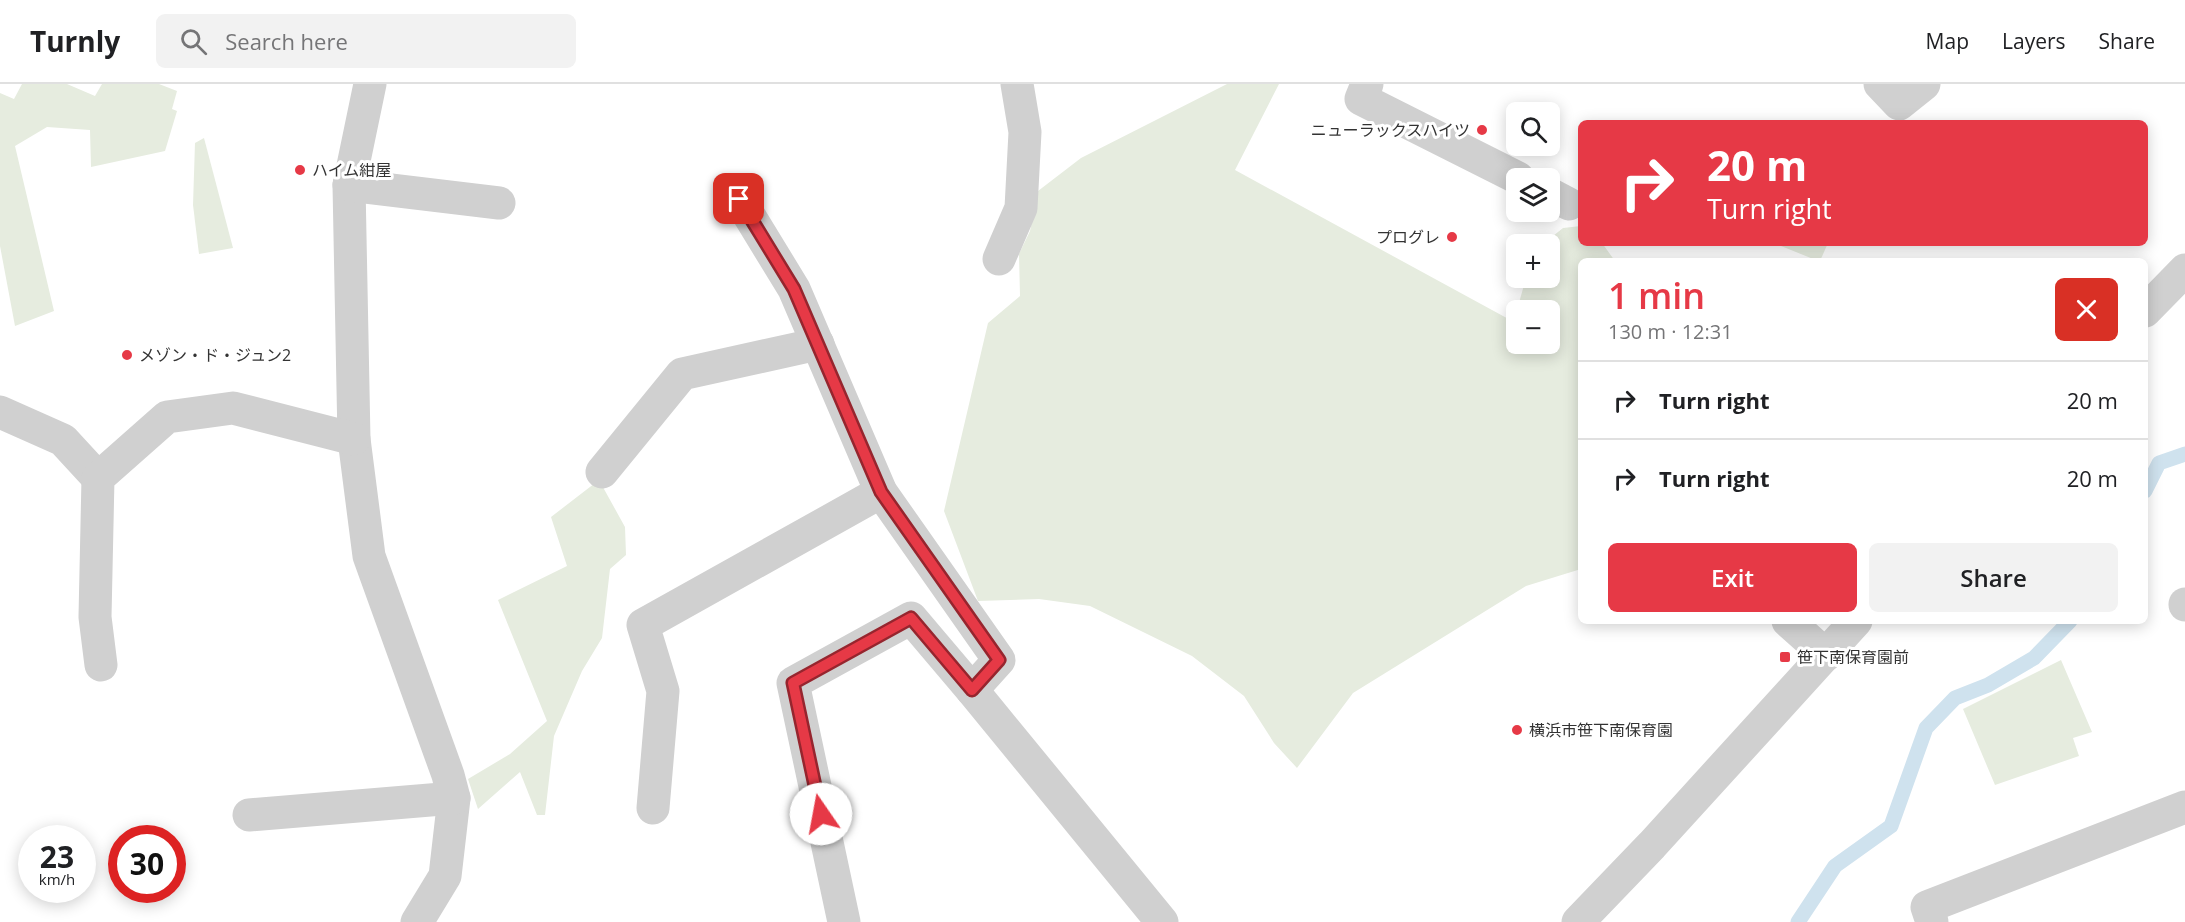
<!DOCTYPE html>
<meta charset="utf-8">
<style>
:root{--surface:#fff;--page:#f2f2f2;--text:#202124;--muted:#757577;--line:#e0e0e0;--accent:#e63946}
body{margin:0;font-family:"Open Sans","Noto Sans JP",sans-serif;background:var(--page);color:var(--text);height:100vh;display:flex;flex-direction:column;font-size:22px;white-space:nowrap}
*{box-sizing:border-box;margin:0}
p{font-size:20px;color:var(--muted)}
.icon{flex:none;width:33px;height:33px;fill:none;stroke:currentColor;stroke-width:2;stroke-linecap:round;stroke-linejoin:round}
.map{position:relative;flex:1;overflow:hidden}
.panel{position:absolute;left:1578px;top:174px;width:570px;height:366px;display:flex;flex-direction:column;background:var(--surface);border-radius:9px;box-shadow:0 3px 15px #0003}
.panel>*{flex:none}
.top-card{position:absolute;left:1578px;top:36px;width:570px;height:126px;border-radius:9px;box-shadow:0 3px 15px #0003;background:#e63946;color:#fff;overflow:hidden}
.fabs{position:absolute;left:1506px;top:18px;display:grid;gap:12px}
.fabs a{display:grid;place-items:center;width:54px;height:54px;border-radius:9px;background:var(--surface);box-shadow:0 3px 15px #0003;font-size:30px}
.speed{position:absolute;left:18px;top:741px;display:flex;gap:12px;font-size:30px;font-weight:700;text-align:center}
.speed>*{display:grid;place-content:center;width:78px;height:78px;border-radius:50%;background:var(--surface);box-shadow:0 3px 15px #0003;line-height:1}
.speed small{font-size:15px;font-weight:400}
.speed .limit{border:9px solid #d22;background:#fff;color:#111}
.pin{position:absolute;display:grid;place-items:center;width:51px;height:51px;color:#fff;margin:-26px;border-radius:12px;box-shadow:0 3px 9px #0006}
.me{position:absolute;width:66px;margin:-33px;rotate:348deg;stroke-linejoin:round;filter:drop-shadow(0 0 4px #0008)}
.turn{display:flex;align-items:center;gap:21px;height:126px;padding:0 30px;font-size:27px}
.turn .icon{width:78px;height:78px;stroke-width:2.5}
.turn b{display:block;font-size:42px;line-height:51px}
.round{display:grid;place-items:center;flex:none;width:63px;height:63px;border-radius:9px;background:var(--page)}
.summary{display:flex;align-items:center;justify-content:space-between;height:102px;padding:0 30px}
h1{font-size:36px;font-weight:600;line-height:45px;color:var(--accent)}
.cta{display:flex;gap:12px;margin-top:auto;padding:12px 30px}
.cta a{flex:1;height:69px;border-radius:9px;background:var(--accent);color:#fff;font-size:24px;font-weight:600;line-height:69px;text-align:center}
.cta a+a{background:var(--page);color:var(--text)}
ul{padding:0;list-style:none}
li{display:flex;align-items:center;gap:18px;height:78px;padding:0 30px;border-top:2px solid var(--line)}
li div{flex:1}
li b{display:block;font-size:22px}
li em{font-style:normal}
header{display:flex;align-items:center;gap:36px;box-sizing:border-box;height:84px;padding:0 30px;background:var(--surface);border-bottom:2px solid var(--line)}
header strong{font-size:28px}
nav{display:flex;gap:33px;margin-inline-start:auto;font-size:21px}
.search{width:420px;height:54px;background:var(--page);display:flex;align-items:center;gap:15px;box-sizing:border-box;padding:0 21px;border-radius:9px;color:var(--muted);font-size:22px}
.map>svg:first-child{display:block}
</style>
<header>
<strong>Turnly</strong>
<div class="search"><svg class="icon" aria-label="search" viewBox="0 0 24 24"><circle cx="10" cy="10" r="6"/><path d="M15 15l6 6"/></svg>Search here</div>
<nav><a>Map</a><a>Layers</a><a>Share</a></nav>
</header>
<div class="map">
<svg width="2185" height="838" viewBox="0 0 2185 838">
<rect width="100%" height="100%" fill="#fff"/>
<!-- green -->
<g fill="#e6ecdf">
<path d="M 22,0 L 67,0 L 95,12 L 102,0 L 159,0 L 177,7 L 172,25 L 177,27 L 165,67 L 91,83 L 90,46 L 47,43 L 15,62 L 54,227 L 15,242 L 0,162 L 0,9 L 14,15 Z"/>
<path d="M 1227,0 L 1279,0 L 1235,86 L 1514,238 L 1516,231 L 1516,260 L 1550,260 L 1550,226 L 1517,226 L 1526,194 L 1550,194 L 1550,160 L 1543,160 L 1563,144 L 1581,142 L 1581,159 L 1602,159 L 1615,177 L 1581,177 L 1581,485 L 1526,502 L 1353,609 L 1297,684 L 1274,659 L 1244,612 L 1192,572 L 1090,522 L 1039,515 L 978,517 L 944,427 L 988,239 L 1020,212 L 1019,170 L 1030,147 L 1038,107 L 1081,74 Z"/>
<path d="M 204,54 L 233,164 L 199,170 L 193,121 L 195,59 Z"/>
<path d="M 1774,159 L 1828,159 L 1820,177 L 1818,177 Z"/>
<path d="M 599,396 L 625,443 L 626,471 L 610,485 L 602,554 L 582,587 L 554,652 L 545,731 L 537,731 L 520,688 L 478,725 L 468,695 L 510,670 L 547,637 L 498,516 L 567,482 L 551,433 Z"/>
<path d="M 2061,576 L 2092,648 L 2073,654 L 2079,672 L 1995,701 L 1963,625 Z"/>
</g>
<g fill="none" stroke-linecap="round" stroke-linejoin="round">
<!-- stream -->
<g stroke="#cfe2ee" stroke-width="15">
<path d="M 2145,407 L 2159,379 L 2185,370"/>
<path d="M 1798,838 L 1835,782 L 1891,742 L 1926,644 L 1955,614 L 1988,601 L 2034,574 L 2070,537"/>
</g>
<!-- minor -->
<g stroke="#d0d0d0" stroke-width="33">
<path d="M 370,0 L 349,101 L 354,355 L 369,472 L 448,691 L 454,714 L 445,792 L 417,838"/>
<path d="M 1367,0 L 1361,15 L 1518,94"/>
<path d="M 1880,0 L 1899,20 L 1924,0"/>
<path d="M 349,101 L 499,119"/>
<path d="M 1550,110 L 1569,120"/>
<path d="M 739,115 L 794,205 L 881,408 L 999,576 L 972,606 L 1162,838"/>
<path d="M 999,175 L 1021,124 L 1025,48 L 1017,0"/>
<path d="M 2145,227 L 2185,186"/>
<path d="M 0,328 L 63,356 L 98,394"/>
<path d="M 602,388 L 682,290 L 818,260"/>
<path d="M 2185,520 L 2185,521"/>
<path d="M 1788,537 L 1826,571"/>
<path d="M 101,581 L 95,533 L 98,394 L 167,333 L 233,324 L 354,355"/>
<path d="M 653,724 L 663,607 L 643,541 L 881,408"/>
<path d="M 249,731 L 454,714"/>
<path d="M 844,838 L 793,599 L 911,534 L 972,606"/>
<path d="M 1578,838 L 1652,761 L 1856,537"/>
<path d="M 1932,838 L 1927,823 L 2185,723"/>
</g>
</g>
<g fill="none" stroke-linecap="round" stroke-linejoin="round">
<!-- route casing -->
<g stroke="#96252e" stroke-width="15">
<path id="route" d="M 739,115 L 794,205 L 881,408 L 999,576 L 972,606 L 911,534 L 793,599 L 821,730"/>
</g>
<!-- route -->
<use href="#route" stroke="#e63946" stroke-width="10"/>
</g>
<!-- markers -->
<g fill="#e63946" stroke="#fff" stroke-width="2">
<circle cx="1482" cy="46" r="6"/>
<circle cx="300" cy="86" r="6"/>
<circle cx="1452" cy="153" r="6"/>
<circle cx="127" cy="271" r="6"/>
<rect x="1779" y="567" width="12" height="12" rx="3"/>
<circle cx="1517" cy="646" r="6"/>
</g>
<g text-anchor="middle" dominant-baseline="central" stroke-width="6" stroke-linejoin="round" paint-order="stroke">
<!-- poi labels -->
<g font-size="16" fill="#333" stroke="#fff" text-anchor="start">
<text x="1470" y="46" text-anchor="end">ニューラックスハイツ</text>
<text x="312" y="86">ハイム紺屋</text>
<text x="1440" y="153" text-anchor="end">プログレ</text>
<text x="139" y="271">メゾン・ド・ジュン2</text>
<text x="1797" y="573">笹下南保育園前</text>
<text x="1529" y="646">横浜市笹下南保育園</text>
</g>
</g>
</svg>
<div class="fabs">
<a><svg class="icon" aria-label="search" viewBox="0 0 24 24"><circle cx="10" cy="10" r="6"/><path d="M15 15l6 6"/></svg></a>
<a><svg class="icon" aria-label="layers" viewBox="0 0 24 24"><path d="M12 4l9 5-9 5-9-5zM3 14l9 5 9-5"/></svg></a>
<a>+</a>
<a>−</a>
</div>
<div class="speed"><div>23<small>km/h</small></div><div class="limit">30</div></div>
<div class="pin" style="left:739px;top:115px;background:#d93025"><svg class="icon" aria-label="arrive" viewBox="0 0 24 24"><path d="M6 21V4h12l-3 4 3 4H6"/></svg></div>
<svg class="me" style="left:821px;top:730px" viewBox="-20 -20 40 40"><circle r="19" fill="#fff"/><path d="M0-13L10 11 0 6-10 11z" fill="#e63946"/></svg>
<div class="top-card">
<div class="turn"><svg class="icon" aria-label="right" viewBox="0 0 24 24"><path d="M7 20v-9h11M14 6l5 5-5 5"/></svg><div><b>20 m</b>Turn right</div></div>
</div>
<section class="panel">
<div class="summary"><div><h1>1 min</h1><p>130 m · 12:31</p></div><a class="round" style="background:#d93025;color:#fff"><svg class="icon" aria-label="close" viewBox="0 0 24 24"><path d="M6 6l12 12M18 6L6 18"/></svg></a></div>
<ul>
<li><svg class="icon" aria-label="right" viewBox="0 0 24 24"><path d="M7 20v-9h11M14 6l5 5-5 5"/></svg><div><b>Turn right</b></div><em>20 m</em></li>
<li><svg class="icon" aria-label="right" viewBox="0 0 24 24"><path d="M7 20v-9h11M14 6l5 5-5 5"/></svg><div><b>Turn right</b></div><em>20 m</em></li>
</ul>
<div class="cta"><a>Exit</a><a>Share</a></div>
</section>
</div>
